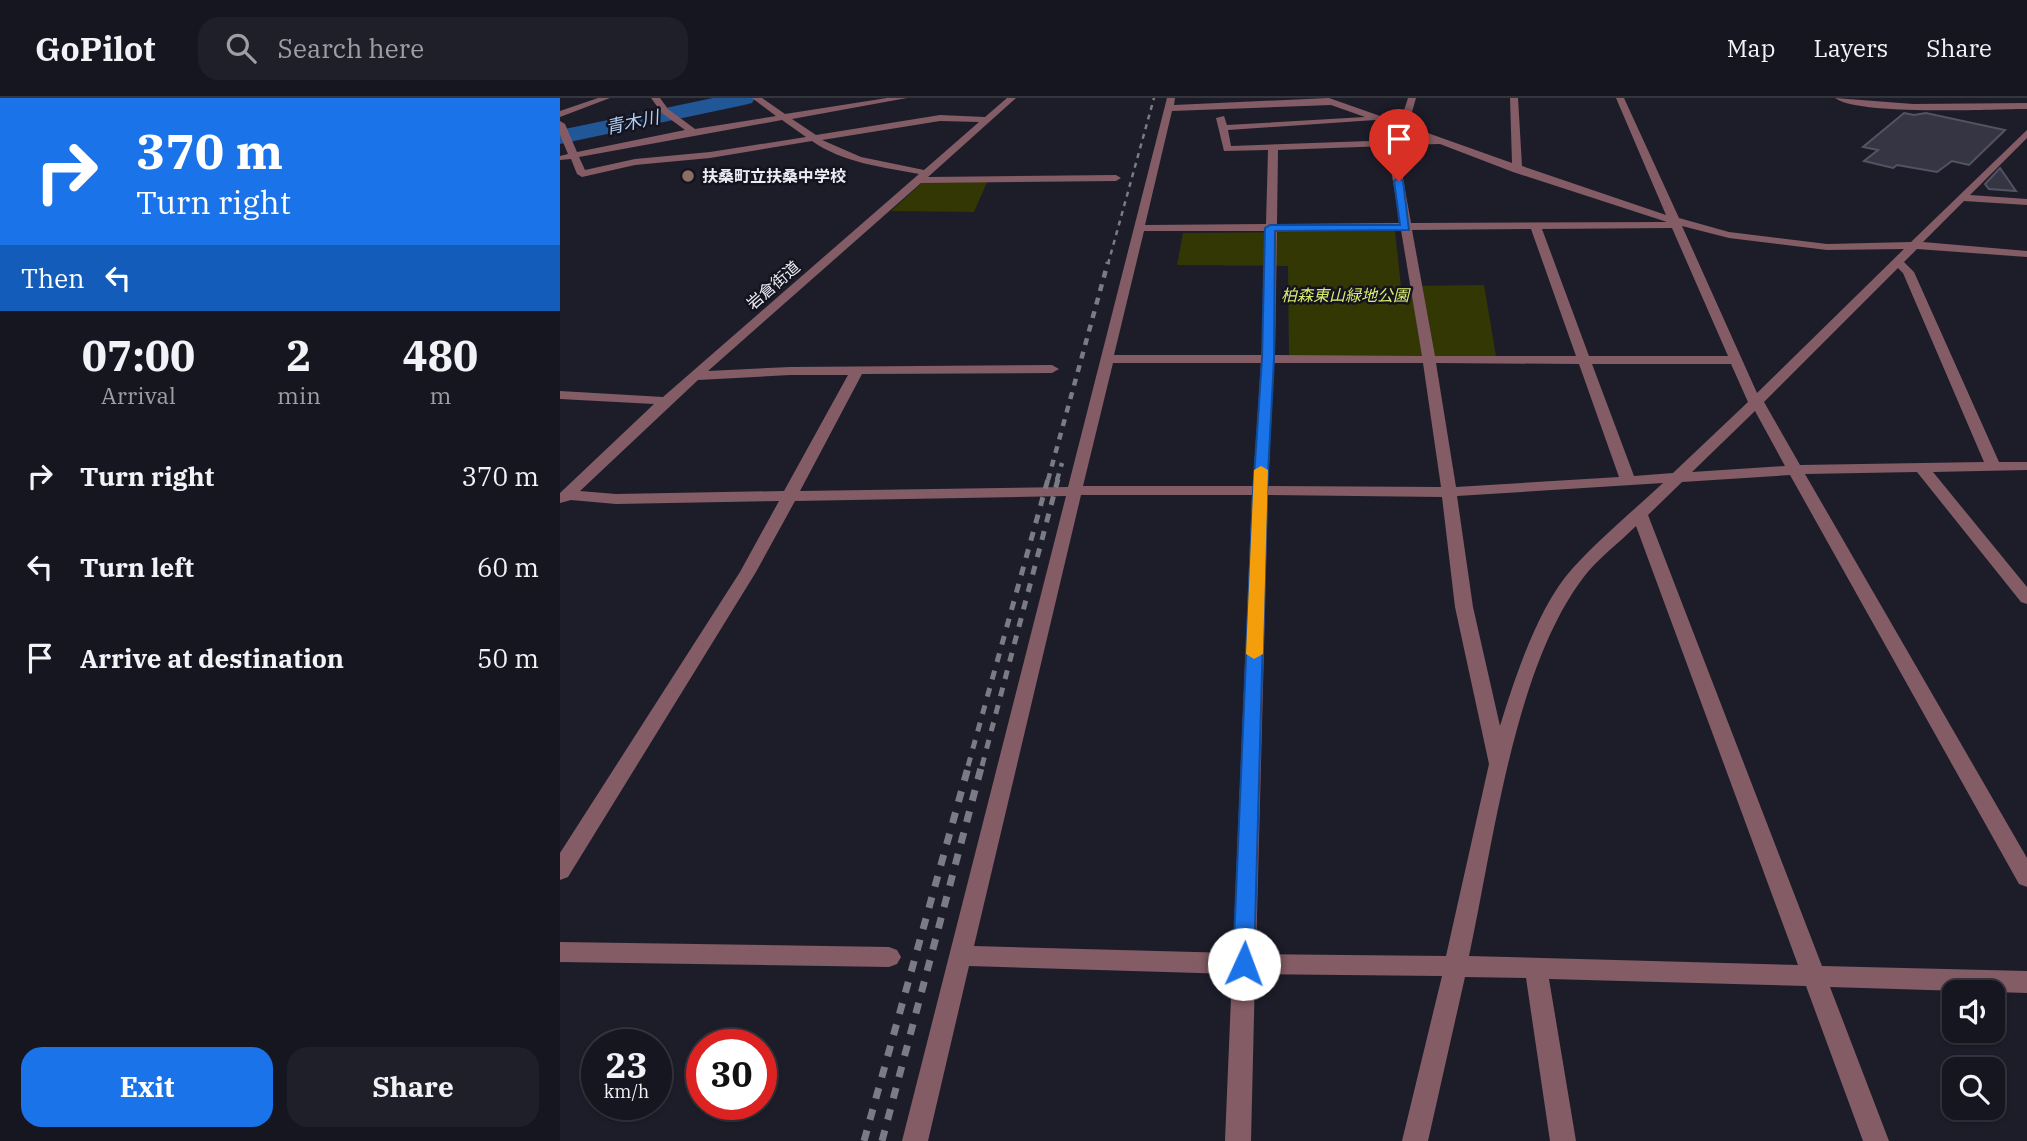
<!DOCTYPE html>
<meta charset="utf-8">
<style>
:root{--surface:#161620;--page:#1f1f29;--text:#f1f3f6;--muted:#9e9fa5;--line:#35353e;--accent:#1a73e8}
body{margin:0;font-family:"IBM Plex Serif","Noto Sans JP",serif;background:var(--page);color:var(--text);height:100vh;display:flex;flex-direction:column;font-size:26px;white-space:nowrap}
*{box-sizing:border-box;margin:0}
p{font-size:23px;color:var(--muted)}
.icon{flex:none;width:38px;height:38px;fill:none;stroke:currentColor;stroke-width:2;stroke-linecap:round;stroke-linejoin:round}
.map{position:relative;flex:1;overflow:hidden}
.drawer{display:flex;flex-direction:column;background:var(--surface);width:560px}
.drawer>*{flex:none}
.banner{background:#1a73e8;color:#fff;overflow:hidden}
.tools{position:absolute;left:1382px;top:882px;display:grid;gap:14px}
.tools a{display:grid;place-items:center;width:63px;height:63px;border-radius:14px;background:var(--surface);box-shadow:0 2px 5px #0004,0 0 0 2px var(--line);font-size:35px}
.speed{position:absolute;left:21px;top:931px;display:flex;gap:14px;font-size:35px;font-weight:700;text-align:center}
.speed>*{display:grid;place-content:center;width:91px;height:91px;border-radius:50%;background:var(--surface);box-shadow:0 2px 5px #0004,0 0 0 2px var(--line);line-height:1}
.speed small{font-size:18px;font-weight:400}
.speed .limit{border:10px solid #d22;background:#fff;color:#111}
.pin{position:absolute;display:grid;place-items:center;width:60px;height:60px;color:#fff;margin:-72px -30px;border-radius:50% 50% 50% 0;rotate:-45deg;box-shadow:0 0 7px #0007}
.pin .icon{rotate:45deg}
.me{position:absolute;width:77px;margin:-38px;rotate:2deg;stroke-linejoin:round;filter:drop-shadow(0 0 5px #0008)}
.turn{display:flex;align-items:center;gap:24px;height:147px;padding:0 21px;font-size:32px}
.turn .icon{width:91px;height:91px;stroke-width:2.5}
.turn b{display:block;font-size:49px;line-height:60px}
.then{display:flex;align-items:center;height:66px;padding:0 21px;background:#0003;gap:14px;font-size:26px}
.eta{display:flex;justify-content:space-evenly;align-items:center;height:119px;text-align:center}
.eta b{font-size:42px;font-weight:800;line-height:49px}
.button{display:flex;gap:14px;margin-top:auto;padding:14px 21px}
.button a{flex:1;height:80px;border-radius:21px;background:var(--accent);color:#fff;font-size:28px;font-weight:800;line-height:80px;text-align:center}
.button a+a{background:var(--page);color:var(--text)}
ul{padding:0;list-style:none}
li{display:flex;align-items:center;gap:21px;height:91px;padding:0 21px}
li div{flex:1}
li b{display:block;font-size:26px}
li em{font-style:normal}
header{display:flex;align-items:center;gap:42px;box-sizing:border-box;height:98px;padding:0 35px;background:var(--surface);border-bottom:2px solid var(--line)}
header strong{font-size:33px}
nav{display:flex;gap:38px;margin-inline-start:auto;font-size:24px}
.search{width:490px;height:63px;background:var(--page);display:flex;align-items:center;gap:18px;box-sizing:border-box;padding:0 24px;border-radius:21px;color:var(--muted);font-size:26px}
main{display:flex;flex:1;min-height:0}
.map>svg:first-child{display:block}
</style>
<header>
<strong>GoPilot</strong>
<div class="search"><svg class="icon" aria-label="search" viewBox="0 0 24 24"><circle cx="10" cy="10" r="6"/><path d="M15 15l6 6"/></svg>Search here</div>
<nav><a>Map</a><a>Layers</a><a>Share</a></nav>
</header>
<main>
<section class="drawer">
<div class="banner">
<div class="turn"><svg class="icon" aria-label="right" viewBox="0 0 24 24"><path d="M7 20v-9h11M14 6l5 5-5 5"/></svg><div><b>370 m</b>Turn right</div></div>
<div class="then">Then<svg class="icon" aria-label="left" viewBox="0 0 24 24"><path d="M17 20v-9H6M10 6l-5 5 5 5"/></svg></div>
</div>
<div class="eta">
<div><b>07:00</b><p>Arrival</p></div>
<div><b>2</b><p>min</p></div>
<div><b>480</b><p>m</p></div>
</div>
<ul>
<li><svg class="icon" aria-label="right" viewBox="0 0 24 24"><path d="M7 20v-9h11M14 6l5 5-5 5"/></svg><div><b>Turn right</b></div><em>370 m</em></li>
<li><svg class="icon" aria-label="left" viewBox="0 0 24 24"><path d="M17 20v-9H6M10 6l-5 5 5 5"/></svg><div><b>Turn left</b></div><em>60 m</em></li>
<li><svg class="icon" aria-label="arrive" viewBox="0 0 24 24"><path d="M6 21V4h12l-3 4 3 4H6"/></svg><div><b>Arrive at destination</b></div><em>50 m</em></li>
</ul>
<div class="button"><a>Exit</a><a>Share</a></div>
</section>
<div class="map">
<svg width="1467" height="1043" viewBox="0 0 1467 1043">
<rect width="100%" height="100%" fill="#1d1d2a"/>
<!-- green -->
<g fill="#323704">
<path d="M 428,82 L 414,114 L 331,113 L 364,83 Z"/>
<path d="M 835,133 L 841,188 L 924,187 L 936,258 L 729,259 L 728,168 L 617,167 L 623,135 Z"/>
</g>
<g fill="none" stroke-linecap="round" stroke-linejoin="round">
<!-- river -->
<path fill="#215697" fill-rule="evenodd" d="M 153,0 L 195,0 L 192,5 L 184,7 L 0,46 L 0,32 Z"/>
</g>
<!-- building -->
<g fill="#353544" stroke="#535363" stroke-width="2">
<path d="M 1344,15 L 1354,17 L 1366,15 L 1445,32 L 1409,67 L 1392,63 L 1377,74 L 1337,67 L 1333,70 L 1304,63 L 1318,52 L 1303,49 Z"/>
<path d="M 1440,70 L 1456,93 L 1429,91 L 1425,86 Z"/>
</g>
<g fill="none" stroke-linecap="round" stroke-linejoin="round">
<!-- minor -->
<g fill="#845c65" fill-rule="evenodd">
<path d="M 38,0 L 50,0 L 0,19 L 0,13 Z"/>
<path d="M 91,0 L 100,0 L 108,11 L 135,31 L 216,18 L 192,0 L 202,0 L 225,16 L 327,0 L 347,0 L 232,21 L 256,37 L 380,17 L 425,19 L 447,0 L 456,0 L 368,79 L 556,77 L 561,80 L 556,83 L 361,85 L 148,273 L 230,269 L 492,267 L 499,271 L 492,275 L 302,276 L 240,393 L 508,389 L 607,0 L 615,0 L 614,7 L 769,0 L 840,25 L 848,0 L 856,0 L 848,28 L 952,65 L 950,0 L 958,0 L 962,68 L 1106,117 L 1056,0 L 1064,0 L 1119,120 L 1169,134 L 1267,146 L 1351,144 L 1467,32 L 1467,40 L 1410,97 L 1467,101 L 1467,107 L 1404,103 L 1363,144 L 1467,153 L 1467,159 L 1357,151 L 1344,164 L 1354,174 L 1439,364 L 1467,364 L 1467,372 L 1373,374 L 1467,489 L 1467,506 L 1461,504 L 1357,374 L 1245,376 L 1467,760 L 1467,789 L 1459,786 L 1230,377 L 1122,384 L 1088,417 L 1262,868 L 1467,873 L 1467,895 L 1270,889 L 1329,1043 L 1303,1043 L 1246,888 L 989,881 L 1016,1043 L 990,1043 L 966,880 L 905,879 L 868,1043 L 842,1043 L 882,878 L 695,876 L 691,1043 L 665,1043 L 672,876 L 409,868 L 368,1043 L 342,1043 L 506,398 L 235,403 L 196,474 L 8,779 L 0,782 L 0,755 L 180,474 L 219,403 L 56,406 L 11,402 L 0,405 L 0,395 L 94,306 L 0,301 L 0,293 L 103,299 L 359,76 C 323,69 283,65 252,43 L 150,60 L 75,67 L 22,79 L 17,76 L 11,61 L 0,62 L 0,58 L 8,56 L 0,37 L 0,23 L 5,26 L 17,54 L 125,32 L 102,15 ZM 771,7 L 805,19 L 667,27 L 664,18 L 656,20 L 664,53 L 708,52 L 706,126 L 585,127 L 612,13 ZM 222,22 L 246,39 L 150,54 L 75,61 L 25,72 L 19,59 ZM 815,22 L 866,41 L 671,48 L 668,32 ZM 380,23 L 419,24 L 364,72 L 301,59 L 262,42 ZM 880,46 L 953,74 L 1107,124 L 851,125 L 837,47 ZM 827,48 L 840,125 L 717,126 L 718,52 ZM 1122,128 L 1169,140 L 1267,152 L 1344,151 L 1197,295 ZM 1112,130 L 1168,258 L 1029,258 L 982,131 ZM 971,131 L 1016,258 L 875,258 L 852,132 ZM 717,132 L 841,132 L 862,258 L 715,257 ZM 584,133 L 706,133 L 702,257 L 554,257 ZM 1338,170 L 1343,175 L 1424,364 L 1240,367 L 1204,304 ZM 553,265 L 701,265 L 693,388 L 523,388 ZM 714,265 L 863,265 L 881,389 L 708,388 ZM 876,265 L 1019,266 L 1059,379 L 896,389 ZM 1032,266 L 1171,266 L 1188,304 L 1113,375 L 1074,378 ZM 230,277 L 288,277 L 224,393 L 56,396 L 20,393 L 138,282 ZM 1195,313 L 1225,368 L 1132,374 ZM 1103,385 C 1073,413 1040,440 1012,471 C 978,509 955,579 940,628 L 913,509 L 897,398 ZM 521,397 L 692,397 L 673,855 L 414,848 ZM 708,397 L 882,399 L 895,509 L 929,666 L 886,858 L 696,856 ZM 1076,428 L 1238,867 L 909,858 C 933,747 954,571 1023,480 C 1037,461 1059,445 1076,428 Z"/>
<path d="M 1275,0 L 1353,6 L 1467,5 L 1467,11 C 1431,11 1299,18 1275,0 Z"/>
<path d="M 0,844 L 329,849 L 337,852 L 341,859 L 337,866 L 329,869 L 0,864 Z"/>
</g>
<!-- rail-far3 -->
<path stroke="#7b7b86" stroke-width="2.5" stroke-dasharray="5 5" stroke-linecap="butt" d="M 548,166 L 594,0"/>
<!-- rail-far2 -->
<g stroke="#7b7b86" stroke-width="4.5" stroke-dasharray="7 7" stroke-linecap="butt">
<path d="M 488,382 L 548,164"/>
<path d="M 497,382 L 502,365"/>
</g>
<!-- rail-far1 -->
<g stroke="#7b7b86" stroke-width="5" stroke-dasharray="9 9" stroke-linecap="butt">
<path d="M 408,668 L 488,381"/>
<path d="M 422,668 L 498,381"/>
</g>
<!-- rail -->
<g stroke="#7b7b86" stroke-width="7" stroke-dasharray="11 11" stroke-linecap="butt">
<path d="M 304,1043 L 409,666"/>
<path d="M 322,1043 L 422,666"/>
</g>
</g>
<!-- route -->
<path fill="#1a73e8" stroke="#114b97" stroke-width="2" d="M 839,80 L 843,83 L 849,132 L 715,133 L 714,261 L 707,394 L 694,866 L 691,872 L 684,875 L 676,872 L 673,866 L 693,394 L 702,261 L 705,130 L 710,127 L 840,127 L 834,83 Z"/>
<!-- slow -->
<path fill="#f59e0b" d="M 701,368 L 708,372 L 703,556 L 694,561 L 686,556 L 694,372 Z"/>
<!-- markers -->
<circle fill="#8d6e63" stroke="#141420" stroke-width="2.5" cx="128" cy="78" r="7"/>
<g text-anchor="middle" dominant-baseline="central" stroke-width="5" stroke-linejoin="round" paint-order="stroke">
<!-- far-poi labels -->
<g font-size="16" font-weight="bold" fill="#ececf5" stroke="#141420" text-anchor="start">
<text x="142" y="78">扶桑町立扶桑中学校</text>
</g>
<!-- far-street labels -->
<g font-size="16" fill="#ececf5" stroke="#141420">
<text transform="translate(213 187) rotate(-41)">岩倉街道</text>
</g>
<!-- far-park labels -->
<g font-size="16" font-style="italic" fill="#daeb6e" stroke="#141420">
<text x="785" y="197">柏森東山緑地公園</text>
</g>
<!-- far-water labels -->
<g font-size="18" font-style="italic" fill="#b2cef3" stroke="#141420">
<text transform="translate(72 24) rotate(-12)">青木川</text>
</g>
</g>
</svg>
<div class="tools">
<a><svg class="icon" aria-label="sound" viewBox="0 0 24 24"><path d="M4 9h4l5-4v14l-5-4H4zM17 9q2 3 0 6"/></svg></a>
<a><svg class="icon" aria-label="search" viewBox="0 0 24 24"><circle cx="10" cy="10" r="6"/><path d="M15 15l6 6"/></svg></a>
</div>
<div class="speed"><div>23<small>km/h</small></div><div class="limit">30</div></div>
<div class="pin" style="left:839px;top:83px;background:#d93025"><svg class="icon" aria-label="arrive" viewBox="0 0 24 24"><path d="M6 21V4h12l-3 4 3 4H6"/></svg></div>
<svg class="me" style="left:684px;top:866px" viewBox="-20 -20 40 40"><circle r="19" fill="#fff"/><path d="M0-13L10 11 0 6-10 11z" fill="#1a73e8"/></svg>
</div>
</main>
